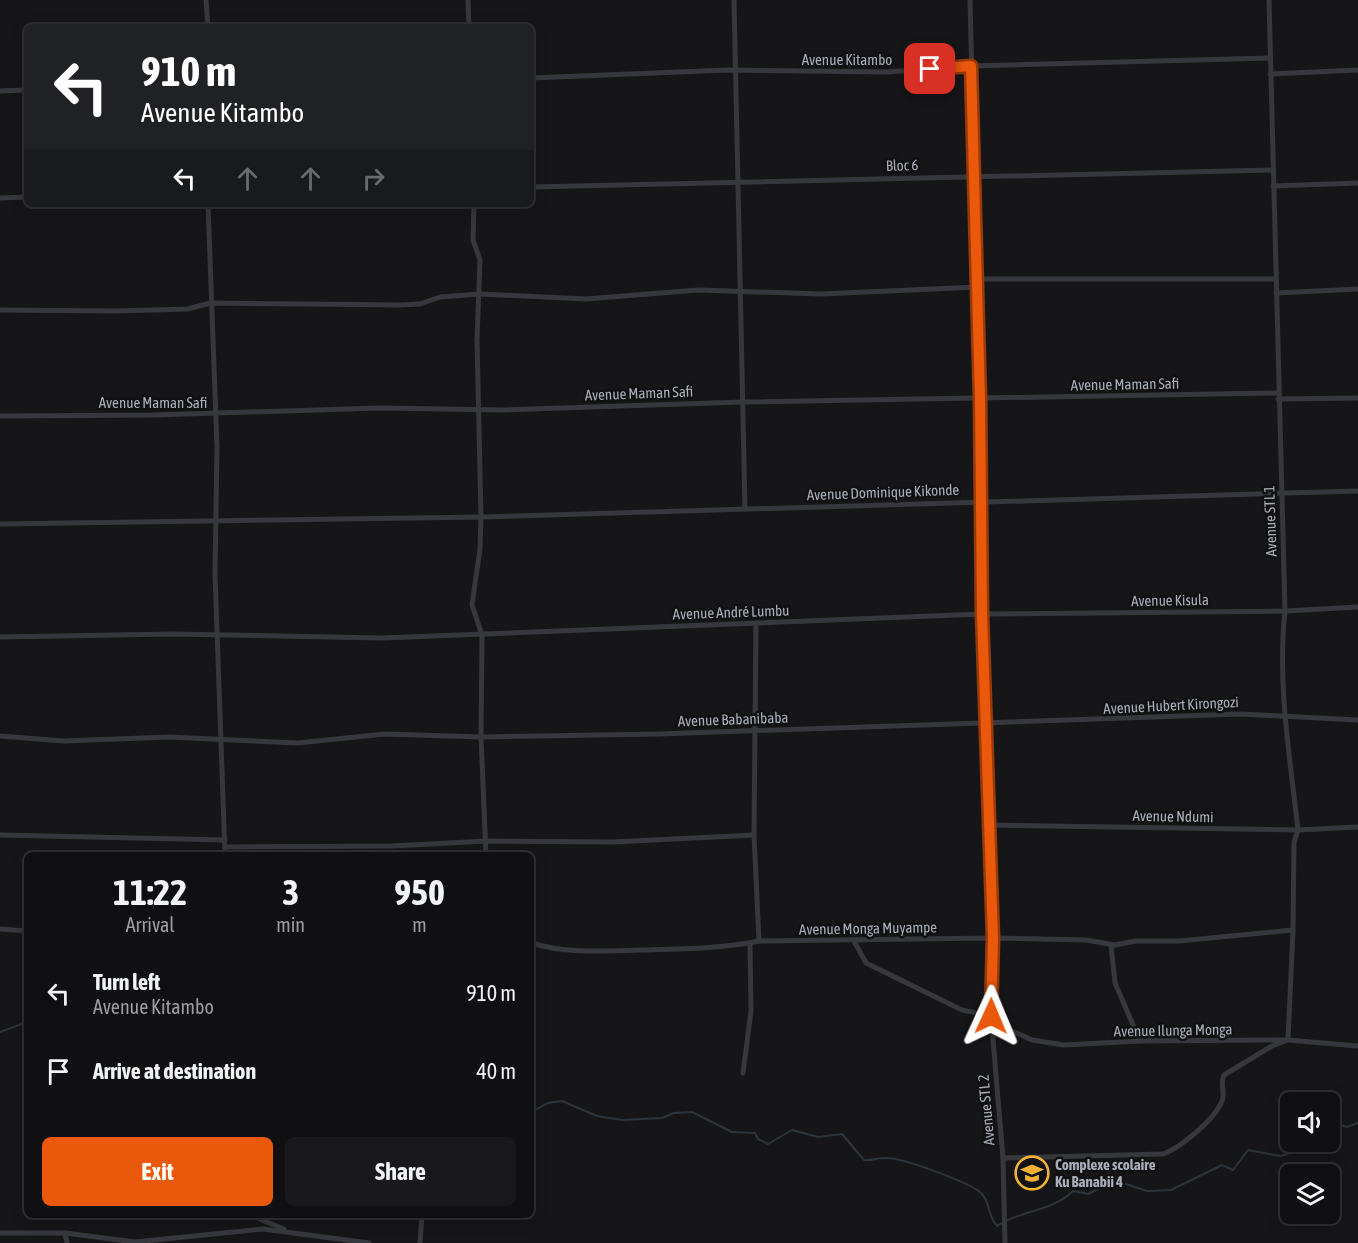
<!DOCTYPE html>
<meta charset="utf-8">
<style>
:root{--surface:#101012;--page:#19191b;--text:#f1f3f6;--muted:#9c9d9f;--line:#303032;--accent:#ea580c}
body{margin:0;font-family:"Asap Condensed",sans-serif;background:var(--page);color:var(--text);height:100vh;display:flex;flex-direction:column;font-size:22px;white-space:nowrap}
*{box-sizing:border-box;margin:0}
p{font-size:20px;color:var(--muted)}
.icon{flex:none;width:33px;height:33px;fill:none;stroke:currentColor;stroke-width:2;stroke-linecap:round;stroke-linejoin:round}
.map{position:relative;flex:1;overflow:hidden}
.sheet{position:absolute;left:24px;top:852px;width:510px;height:366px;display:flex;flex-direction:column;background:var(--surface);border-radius:9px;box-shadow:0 3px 15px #0003,0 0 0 2px var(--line)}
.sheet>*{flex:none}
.guide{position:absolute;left:24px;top:24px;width:510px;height:183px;border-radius:9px;box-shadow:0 3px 15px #0003,0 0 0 2px var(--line);background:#202124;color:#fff;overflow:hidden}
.fabs{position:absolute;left:1280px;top:1092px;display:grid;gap:12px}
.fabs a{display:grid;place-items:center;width:60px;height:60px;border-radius:9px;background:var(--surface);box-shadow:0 3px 15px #0003,0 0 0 2px var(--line);font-size:30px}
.pin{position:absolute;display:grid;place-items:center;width:51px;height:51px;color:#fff;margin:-26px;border-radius:12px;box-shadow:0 3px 9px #0006}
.me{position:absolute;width:66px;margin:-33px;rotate:1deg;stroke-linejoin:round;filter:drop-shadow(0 0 4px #0008)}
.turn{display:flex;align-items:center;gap:21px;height:126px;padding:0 18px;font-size:27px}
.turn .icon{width:78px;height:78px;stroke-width:2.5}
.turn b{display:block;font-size:42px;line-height:51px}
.lanes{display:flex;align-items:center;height:57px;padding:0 18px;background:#0003;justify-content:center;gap:30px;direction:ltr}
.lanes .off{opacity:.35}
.eta{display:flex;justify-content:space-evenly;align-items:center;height:102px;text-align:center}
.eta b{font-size:36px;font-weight:700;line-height:42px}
.button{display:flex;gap:12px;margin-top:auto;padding:12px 18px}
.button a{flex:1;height:69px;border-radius:9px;background:var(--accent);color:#fff;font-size:24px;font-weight:700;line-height:69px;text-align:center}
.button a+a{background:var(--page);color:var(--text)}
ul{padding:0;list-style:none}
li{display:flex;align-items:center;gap:18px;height:78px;padding:0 18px}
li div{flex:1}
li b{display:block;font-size:22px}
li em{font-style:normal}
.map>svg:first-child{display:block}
</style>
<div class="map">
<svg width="1358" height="1243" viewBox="0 0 1358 1243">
<rect width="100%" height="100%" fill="#161618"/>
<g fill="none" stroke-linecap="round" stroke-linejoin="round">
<!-- stream -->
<g stroke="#2c353c" stroke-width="2">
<path d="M 0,1032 L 27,1022"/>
<path d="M 531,1112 L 548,1103 L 562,1101 L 597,1116 L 622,1120 L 662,1118 L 674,1113 L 692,1112 L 732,1132 L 755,1133 L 758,1139 L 768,1144 L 792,1130 L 818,1137 L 842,1134 L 864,1160 C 873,1161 879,1157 887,1158 C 903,1158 972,1183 982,1194 C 991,1204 987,1215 997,1226 C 1020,1210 1052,1212 1073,1191 L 1088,1194 L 1112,1182 L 1120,1182 L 1147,1191 L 1171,1190 L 1222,1165 L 1233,1170 L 1248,1150 L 1280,1156 L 1288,1154 L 1305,1142"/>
<path d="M 1329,1128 L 1337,1124 L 1347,1127 L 1358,1123"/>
</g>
<!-- minor -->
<g stroke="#37383d" stroke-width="5">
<path d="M 206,0 L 208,27"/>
<path d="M 468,0 L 469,27"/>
<path d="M 734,0 L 745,509"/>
<path d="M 970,0 L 980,399 L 982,614 L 993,938 L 991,1016 L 1003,1158 L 1005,1243"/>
<path d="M 1270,74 L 1358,70"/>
<path d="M 531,78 L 728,70 L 888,72 L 971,66 L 1270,58"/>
<path d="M 0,91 L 27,90"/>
<path d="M 1273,186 L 1358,183"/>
<path d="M 531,187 L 1273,170"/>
<path d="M 0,198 L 27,197"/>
<path d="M 208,204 L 217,447 L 215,574 L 225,855"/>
<path d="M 474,204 L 473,240 L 480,260 L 477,340 L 481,517 L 480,549 L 472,605 L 482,635 L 481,737 L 486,855"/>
<path d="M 977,279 L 1275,279"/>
<path d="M 1276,293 L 1358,289"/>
<path d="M 0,310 L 115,311 L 188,309 L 210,303 L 400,305 L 420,304 L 440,297 L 480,294 L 586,299 L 698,290 L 822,294 L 977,287"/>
<path d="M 1278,399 L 1358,398"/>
<path d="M 0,416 L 154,415 L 380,408 L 504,410 L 743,402 L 1278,393"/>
<path d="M 0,524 L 481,517 L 1358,491"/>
<path d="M 756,623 L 754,835 L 759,941 L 993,938 L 1086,940 L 1115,945 L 1136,941 L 1179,941 L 1293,930"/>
<path d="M 0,637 L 173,634 L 382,638 L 982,614 L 1285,611 L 1358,607"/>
<path d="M 0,736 L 64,741 L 169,737 L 297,743 L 385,734 L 481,737 L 658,734 L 1240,714 L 1358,720"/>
<path d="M 988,825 L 1298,830 L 1358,827"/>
<path d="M 0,835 L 225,840"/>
<path d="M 225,847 L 392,846 L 487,841 L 613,842 L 754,835"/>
<path d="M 0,929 L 27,931"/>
<path d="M 854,941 L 866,963 L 962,1010 L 991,1016"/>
<path d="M 531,943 C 567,954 603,951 640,950 C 680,949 720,949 759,941"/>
<path d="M 1111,945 L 1115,983 L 1140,1041"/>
<path d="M 992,1022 L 1032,1040 L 1064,1045 L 1140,1041 L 1288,1040 L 1358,1046"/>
<path d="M 1136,1030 L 1153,1039"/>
<path d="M 743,1073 L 751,1011 L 750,943"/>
<path d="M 1003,1158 L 1163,1154 C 1180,1148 1220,1116 1223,1097 C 1224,1088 1220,1084 1224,1075 L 1272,1046 L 1288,1040 L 1293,930 L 1294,842 L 1298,830 C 1290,757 1277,684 1285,611 L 1269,0"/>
<path d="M 250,1215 L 284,1229"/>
<path d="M 0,1233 L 65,1233 L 135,1242 L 263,1229 L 369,1243"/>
<path d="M 65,1233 L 67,1243"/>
<path d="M 420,1243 L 422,1215"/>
</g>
</g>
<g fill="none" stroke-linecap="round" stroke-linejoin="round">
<!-- route casing -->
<g stroke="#983908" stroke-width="15">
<path id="route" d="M 930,69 L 971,66 L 980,399 L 982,614 L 993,938 L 991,1016"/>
</g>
<!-- route -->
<use href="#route" stroke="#ea580c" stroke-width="10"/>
</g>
<!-- icons -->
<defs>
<g id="school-ring" transform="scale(1.725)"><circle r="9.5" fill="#111113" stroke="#f2b134" stroke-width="1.5"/><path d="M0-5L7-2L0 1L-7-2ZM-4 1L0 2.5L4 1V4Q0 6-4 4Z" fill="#f2b134"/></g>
</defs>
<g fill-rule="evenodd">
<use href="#school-ring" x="1032" y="1173"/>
</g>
<g text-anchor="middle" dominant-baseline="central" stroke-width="5" stroke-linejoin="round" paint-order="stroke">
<!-- street labels -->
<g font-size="15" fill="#a8adb8" stroke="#111113">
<text x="847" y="59">Avenue Kitambo</text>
<text transform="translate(902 165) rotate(-2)">Bloc 6</text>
<text transform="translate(1125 384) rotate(-1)">Avenue Maman Safi</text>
<text transform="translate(639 393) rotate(-2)">Avenue Maman Safi</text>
<text x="153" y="402">Avenue Maman Safi</text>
<text transform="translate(883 492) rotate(-2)">Avenue Dominique Kikonde</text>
<text transform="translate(1270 521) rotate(-92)">Avenue STL 1</text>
<text transform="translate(1170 600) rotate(-1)">Avenue Kisula</text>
<text transform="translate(731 612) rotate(-2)">Avenue André Lumbu</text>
<text transform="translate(1171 705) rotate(-3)">Avenue Hubert Kirongozi</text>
<text transform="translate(733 719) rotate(-2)">Avenue Babanibaba</text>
<text transform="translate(1173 816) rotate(1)">Avenue Ndumi</text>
<text transform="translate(868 928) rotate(-1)">Avenue Monga Muyampe</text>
<text transform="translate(1173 1030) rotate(-1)">Avenue Ilunga Monga</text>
<text transform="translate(986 1110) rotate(-95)">Avenue STL 2</text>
</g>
<!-- poi labels -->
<g font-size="15" font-weight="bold" fill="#a8adb8" stroke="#111113" text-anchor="start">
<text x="1055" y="1164">Complexe scolaire<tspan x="1055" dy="17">Ku Banabii 4</tspan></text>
</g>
</g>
</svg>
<div class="fabs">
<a><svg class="icon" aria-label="sound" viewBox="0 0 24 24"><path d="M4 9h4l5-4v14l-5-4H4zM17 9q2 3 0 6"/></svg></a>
<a><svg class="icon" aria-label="layers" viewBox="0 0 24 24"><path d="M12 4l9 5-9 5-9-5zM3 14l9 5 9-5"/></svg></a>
</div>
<div class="pin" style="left:930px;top:69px;background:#d93025"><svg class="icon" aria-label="arrive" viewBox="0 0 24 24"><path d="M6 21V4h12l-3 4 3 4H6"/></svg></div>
<svg class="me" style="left:991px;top:1016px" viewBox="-20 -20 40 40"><path d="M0-17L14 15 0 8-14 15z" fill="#ea580c" stroke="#fff" stroke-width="4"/></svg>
<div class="guide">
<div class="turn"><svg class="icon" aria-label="left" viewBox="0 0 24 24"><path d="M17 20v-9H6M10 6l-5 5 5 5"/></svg><div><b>910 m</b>Avenue Kitambo</div></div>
<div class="lanes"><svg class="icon" aria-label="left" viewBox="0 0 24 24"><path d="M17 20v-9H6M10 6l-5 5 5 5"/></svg><svg class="icon off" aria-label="ahead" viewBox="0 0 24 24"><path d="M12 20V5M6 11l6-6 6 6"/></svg><svg class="icon off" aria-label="ahead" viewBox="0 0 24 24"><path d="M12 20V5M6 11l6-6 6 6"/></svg><svg class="icon off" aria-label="right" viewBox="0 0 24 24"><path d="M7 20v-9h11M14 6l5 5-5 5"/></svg></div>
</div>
<section class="sheet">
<div class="eta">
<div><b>11:22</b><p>Arrival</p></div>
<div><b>3</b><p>min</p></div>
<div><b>950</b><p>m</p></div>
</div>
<ul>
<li><svg class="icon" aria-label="left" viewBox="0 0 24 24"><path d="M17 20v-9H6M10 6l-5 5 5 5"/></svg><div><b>Turn left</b><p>Avenue Kitambo</p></div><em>910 m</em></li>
<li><svg class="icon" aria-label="arrive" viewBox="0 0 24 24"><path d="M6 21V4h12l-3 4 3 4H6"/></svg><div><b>Arrive at destination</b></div><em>40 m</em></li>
</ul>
<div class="button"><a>Exit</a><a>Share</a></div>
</section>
</div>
